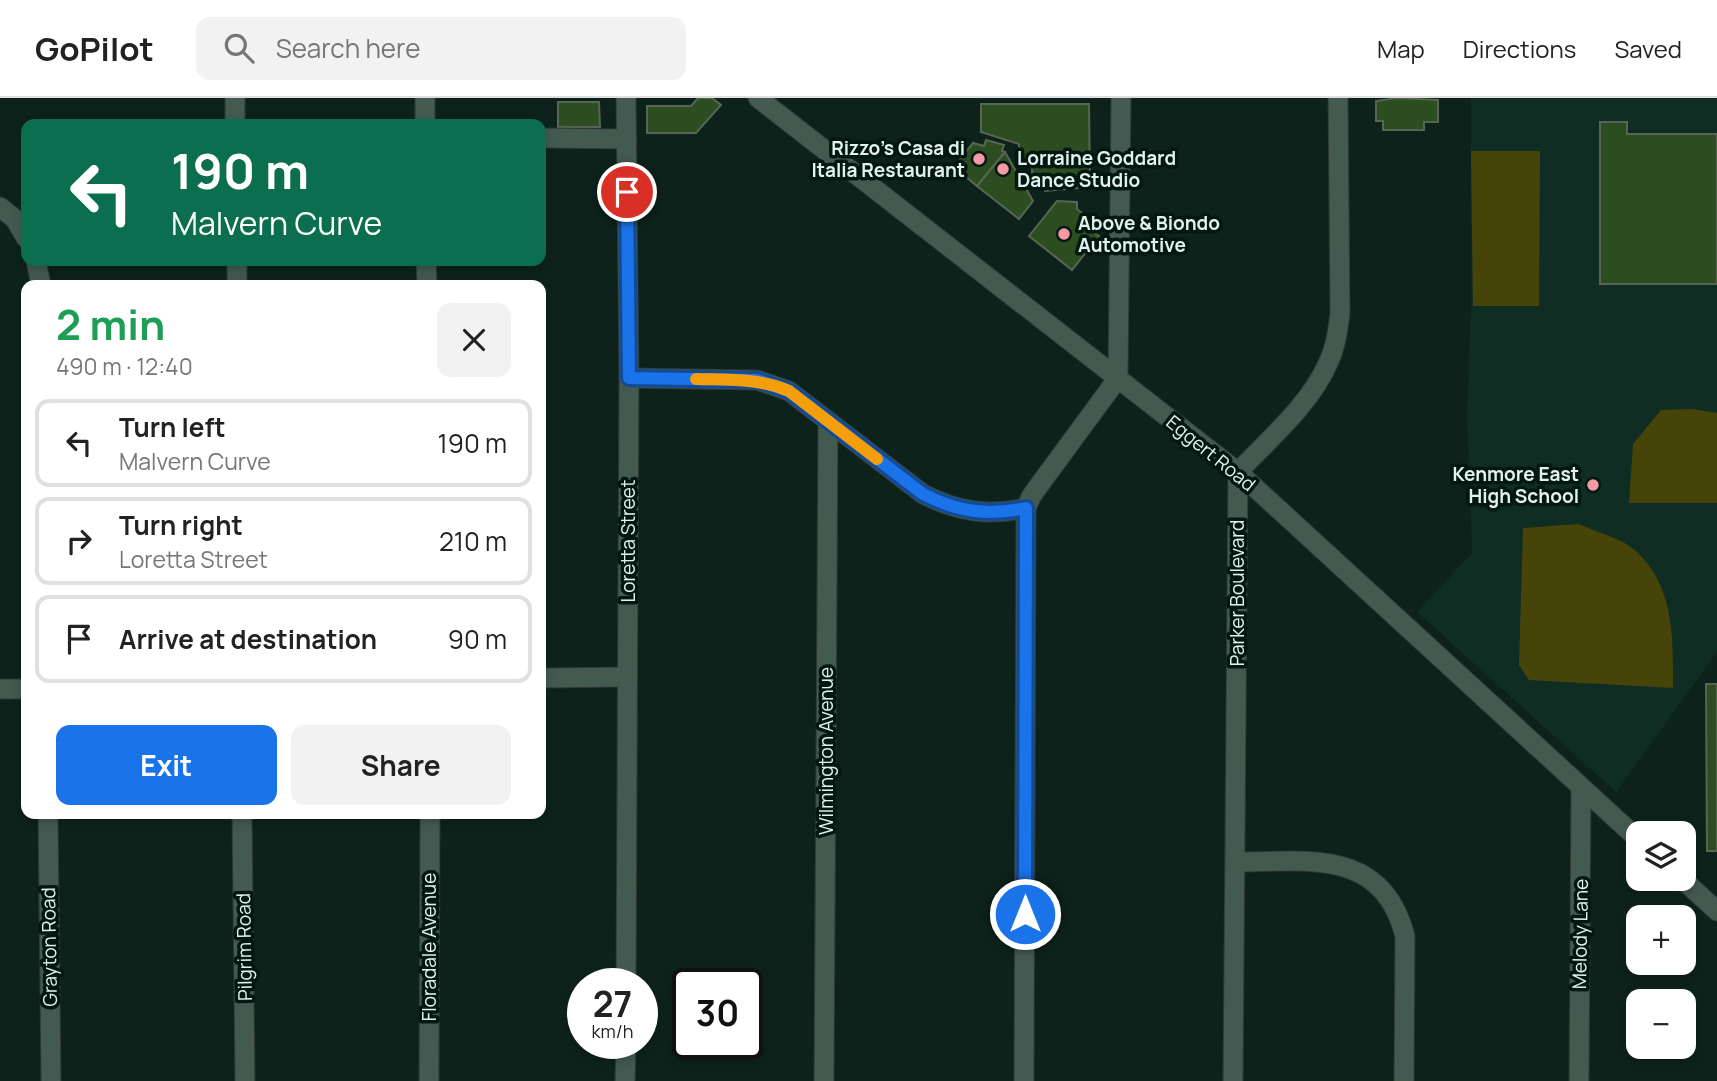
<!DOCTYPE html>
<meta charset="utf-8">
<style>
:root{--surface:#fff;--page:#f2f2f2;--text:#222;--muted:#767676;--line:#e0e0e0;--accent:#1a73e8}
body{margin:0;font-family:Manrope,sans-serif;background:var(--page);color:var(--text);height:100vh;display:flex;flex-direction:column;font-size:26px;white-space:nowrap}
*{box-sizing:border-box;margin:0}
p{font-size:23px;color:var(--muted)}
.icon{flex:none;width:38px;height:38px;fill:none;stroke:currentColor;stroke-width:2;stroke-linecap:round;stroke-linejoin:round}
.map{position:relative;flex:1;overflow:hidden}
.details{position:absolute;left:21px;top:182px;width:525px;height:539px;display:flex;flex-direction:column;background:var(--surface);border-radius:14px;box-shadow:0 4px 10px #0003}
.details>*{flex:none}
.hud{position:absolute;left:21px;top:21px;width:525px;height:147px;border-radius:14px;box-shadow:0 4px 10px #0003;background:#0b6e4f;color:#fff;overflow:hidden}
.tools{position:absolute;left:1626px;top:723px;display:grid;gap:14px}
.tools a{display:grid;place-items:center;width:70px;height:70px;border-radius:14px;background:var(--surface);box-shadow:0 4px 10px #0003;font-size:35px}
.speed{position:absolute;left:567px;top:870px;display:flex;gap:14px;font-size:35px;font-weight:700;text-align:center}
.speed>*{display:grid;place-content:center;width:91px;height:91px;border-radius:50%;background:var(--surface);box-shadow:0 4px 10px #0003;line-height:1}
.speed small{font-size:18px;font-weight:400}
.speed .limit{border:4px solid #111;border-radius:10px;background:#fff;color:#111}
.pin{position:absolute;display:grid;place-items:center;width:60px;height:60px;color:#fff;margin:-30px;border:4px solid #fff;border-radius:50%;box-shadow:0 2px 7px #0007}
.me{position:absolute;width:77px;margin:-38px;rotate:0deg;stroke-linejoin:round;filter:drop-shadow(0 0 5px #0008)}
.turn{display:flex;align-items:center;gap:24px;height:147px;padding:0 35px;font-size:32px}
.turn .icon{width:91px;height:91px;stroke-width:2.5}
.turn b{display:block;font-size:49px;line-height:60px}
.round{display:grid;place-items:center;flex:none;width:74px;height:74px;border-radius:14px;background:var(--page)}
.head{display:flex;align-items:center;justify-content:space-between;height:119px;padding:0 35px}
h1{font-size:42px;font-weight:700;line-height:52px;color:#1e9e55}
.button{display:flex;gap:14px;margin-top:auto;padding:14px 35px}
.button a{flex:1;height:80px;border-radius:14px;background:var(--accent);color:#fff;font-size:28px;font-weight:700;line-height:80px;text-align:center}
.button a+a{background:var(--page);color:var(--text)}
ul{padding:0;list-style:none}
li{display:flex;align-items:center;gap:21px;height:88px;margin:0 14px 10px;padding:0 21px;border:4px solid var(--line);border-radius:14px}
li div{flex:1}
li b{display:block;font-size:26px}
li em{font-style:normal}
header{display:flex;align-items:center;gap:42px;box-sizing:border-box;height:98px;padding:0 35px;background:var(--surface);border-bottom:2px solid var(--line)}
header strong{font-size:33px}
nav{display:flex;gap:38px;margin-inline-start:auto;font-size:24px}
.search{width:490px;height:63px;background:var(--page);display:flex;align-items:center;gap:18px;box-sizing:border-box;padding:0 24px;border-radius:14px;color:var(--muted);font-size:26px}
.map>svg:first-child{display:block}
</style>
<header>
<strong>GoPilot</strong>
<div class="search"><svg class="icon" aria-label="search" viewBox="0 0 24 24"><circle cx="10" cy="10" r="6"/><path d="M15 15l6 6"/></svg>Search here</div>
<nav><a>Map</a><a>Directions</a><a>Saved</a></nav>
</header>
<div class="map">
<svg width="1717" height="983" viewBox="0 0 1717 983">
<rect width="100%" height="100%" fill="#0d221b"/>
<!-- built -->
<path fill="#0f2d23" d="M 1471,0 L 1717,0 L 1717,554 L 1616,694 L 1417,514 L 1472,455 L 1467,319 L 1471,208 Z"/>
<!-- green -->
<g fill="#47440a">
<path d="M 1471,53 L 1540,53 L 1539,208 L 1473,208 Z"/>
<path d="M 1692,311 L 1717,315 L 1717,405 L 1629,405 L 1633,346 L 1661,312 Z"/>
<path d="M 1579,426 C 1596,434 1624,441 1637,454 C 1675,490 1673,542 1673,590 L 1529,582 L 1519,567 L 1523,430 Z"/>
</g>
<!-- building -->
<g fill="#2c4d1f" stroke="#596554" stroke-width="2">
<path d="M 698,0 L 712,0 L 721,7 L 696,35 L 647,35 L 647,8 L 691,8 Z"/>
<path d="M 1397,0 L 1438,2 L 1438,24 L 1424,24 L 1424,32 L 1383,32 L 1383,23 L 1376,23 L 1376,3 Z"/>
<path d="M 558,4 L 599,4 L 600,29 L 558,29 Z"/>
<path d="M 981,6 L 1089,6 L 1090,89 L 1045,93 L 1045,83 L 1032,83 L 1032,64 L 1019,64 L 1019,46 L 981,34 Z"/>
<path d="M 1600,24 L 1627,24 L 1627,36 L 1717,36 L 1717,186 L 1600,186 Z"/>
<path d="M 986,42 L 1004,47 L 1002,53 L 1005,54 L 977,88 L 954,69 L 973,45 L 984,48 Z"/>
<path d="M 1005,54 L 1033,103 L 1019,121 L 977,88 Z"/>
<path d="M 1057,103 L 1077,104 L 1077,111 L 1097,127 L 1092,133 L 1099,138 L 1072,172 L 1029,138 Z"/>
<path d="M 1706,586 L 1717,586 L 1717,753 L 1707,753 Z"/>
</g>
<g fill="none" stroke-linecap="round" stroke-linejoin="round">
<!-- minor casing -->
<g stroke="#2e3934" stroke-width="21">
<g id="minor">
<path d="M 235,0 L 235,26"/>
<path d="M 425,0 L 425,26"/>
<path d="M 758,0 L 1238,374 L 1638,741"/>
<path d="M 541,40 L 627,41"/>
<path d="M 0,109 L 15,121 L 26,140"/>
<path d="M 36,163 L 41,187"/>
<path d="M 237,163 L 237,187"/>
<path d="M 426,163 L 427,187"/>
<path d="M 629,280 L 757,282 L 789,293 L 923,396 C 958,414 988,418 1026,410"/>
<path d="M 541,580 L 627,579"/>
<path d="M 0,591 L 26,591"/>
<path d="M 48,716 L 51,983"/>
<path d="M 242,716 L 245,983"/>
<path d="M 1235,764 C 1308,764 1382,749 1405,838 L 1404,983"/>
<path d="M 1681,780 L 1717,813"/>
<path d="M 626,886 L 629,280 L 626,0"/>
<path d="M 429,983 L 430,716"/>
<path d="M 625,983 L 626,945"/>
<path d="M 824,983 L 828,324"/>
<path d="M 1024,983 L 1026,410 L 1032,397 L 1118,280 L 1121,0"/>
<path d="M 1233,983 L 1238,374 C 1269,341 1311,306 1329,263 C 1336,248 1338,231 1340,215 L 1338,0"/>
<path d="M 1579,983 L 1581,689"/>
</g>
</g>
<!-- minor -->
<use href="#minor" stroke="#435a51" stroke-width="19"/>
</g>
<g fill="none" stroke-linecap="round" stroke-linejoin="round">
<!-- route casing -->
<g stroke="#114b97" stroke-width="18">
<path id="route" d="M 627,94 L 629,280 L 757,282 L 789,293 L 923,396 C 958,414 988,418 1026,410 L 1025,816"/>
</g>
<!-- route -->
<use href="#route" stroke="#1a73e8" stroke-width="12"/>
<!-- slow -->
<path stroke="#f59e0b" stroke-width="12" d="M 696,281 C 728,282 759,280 789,293 L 877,361"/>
</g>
<!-- markers -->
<g fill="#f49aa5" stroke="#041812" stroke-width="2.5">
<circle cx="979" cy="61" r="7"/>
<circle cx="1003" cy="71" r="7"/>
<circle cx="1064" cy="136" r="7"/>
<circle cx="1593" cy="387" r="7"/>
</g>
<g text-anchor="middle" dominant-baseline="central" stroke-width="7" stroke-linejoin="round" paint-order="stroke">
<!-- poi labels -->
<g font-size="19" font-weight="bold" fill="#e4f1ec" stroke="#041812" text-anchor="end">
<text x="965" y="50">Rizzo's Casa di<tspan x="965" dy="22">Italia Restaurant</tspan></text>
<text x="1017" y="60" text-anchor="start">Lorraine Goddard<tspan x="1017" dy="22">Dance Studio</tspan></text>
<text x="1078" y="125" text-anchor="start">Above &amp; Biondo<tspan x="1078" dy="22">Automotive</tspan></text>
<text x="1579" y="376">Kenmore East<tspan x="1579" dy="22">High School</tspan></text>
</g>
<!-- street labels -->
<g font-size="19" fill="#e4f1ec" stroke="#041812">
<text transform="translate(1211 355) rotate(39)">Eggert Road</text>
<text transform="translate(628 443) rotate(-90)">Loretta Street</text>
<text transform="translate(1237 495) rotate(-90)">Parker Boulevard</text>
<text transform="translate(826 653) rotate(-90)">Wilmington Avenue</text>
<text transform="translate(1580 836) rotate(-89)">Melody Lane</text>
<text transform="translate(49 849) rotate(-91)">Grayton Road</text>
<text transform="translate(244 849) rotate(-91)">Pilgrim Road</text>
<text transform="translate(429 849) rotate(-90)">Floradale Avenue</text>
</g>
</g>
</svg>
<div class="tools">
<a><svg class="icon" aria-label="layers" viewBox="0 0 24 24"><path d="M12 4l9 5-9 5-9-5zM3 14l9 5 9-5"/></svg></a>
<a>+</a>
<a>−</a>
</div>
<div class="speed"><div>27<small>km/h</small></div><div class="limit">30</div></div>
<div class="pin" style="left:627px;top:94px;background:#d93025"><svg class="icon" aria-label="arrive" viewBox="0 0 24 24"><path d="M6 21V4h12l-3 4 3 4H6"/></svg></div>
<svg class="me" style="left:1025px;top:816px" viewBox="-20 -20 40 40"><circle r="17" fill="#1a73e8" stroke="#fff" stroke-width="3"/><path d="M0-11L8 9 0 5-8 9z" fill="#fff"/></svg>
<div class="hud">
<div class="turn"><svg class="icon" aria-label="left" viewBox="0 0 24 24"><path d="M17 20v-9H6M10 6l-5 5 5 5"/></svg><div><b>190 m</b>Malvern Curve</div></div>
</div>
<section class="details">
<div class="head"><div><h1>2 min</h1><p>490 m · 12:40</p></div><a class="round"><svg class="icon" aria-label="close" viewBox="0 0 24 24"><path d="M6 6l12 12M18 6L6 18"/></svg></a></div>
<ul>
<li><svg class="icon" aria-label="left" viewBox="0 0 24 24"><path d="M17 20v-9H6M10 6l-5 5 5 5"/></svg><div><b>Turn left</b><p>Malvern Curve</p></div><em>190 m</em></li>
<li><svg class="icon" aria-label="right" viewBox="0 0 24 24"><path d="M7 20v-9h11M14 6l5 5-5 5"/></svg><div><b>Turn right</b><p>Loretta Street</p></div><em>210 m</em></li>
<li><svg class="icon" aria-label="arrive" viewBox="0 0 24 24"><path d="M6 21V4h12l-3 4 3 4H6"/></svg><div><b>Arrive at destination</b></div><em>90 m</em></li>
</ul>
<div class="button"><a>Exit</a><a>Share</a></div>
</section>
</div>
